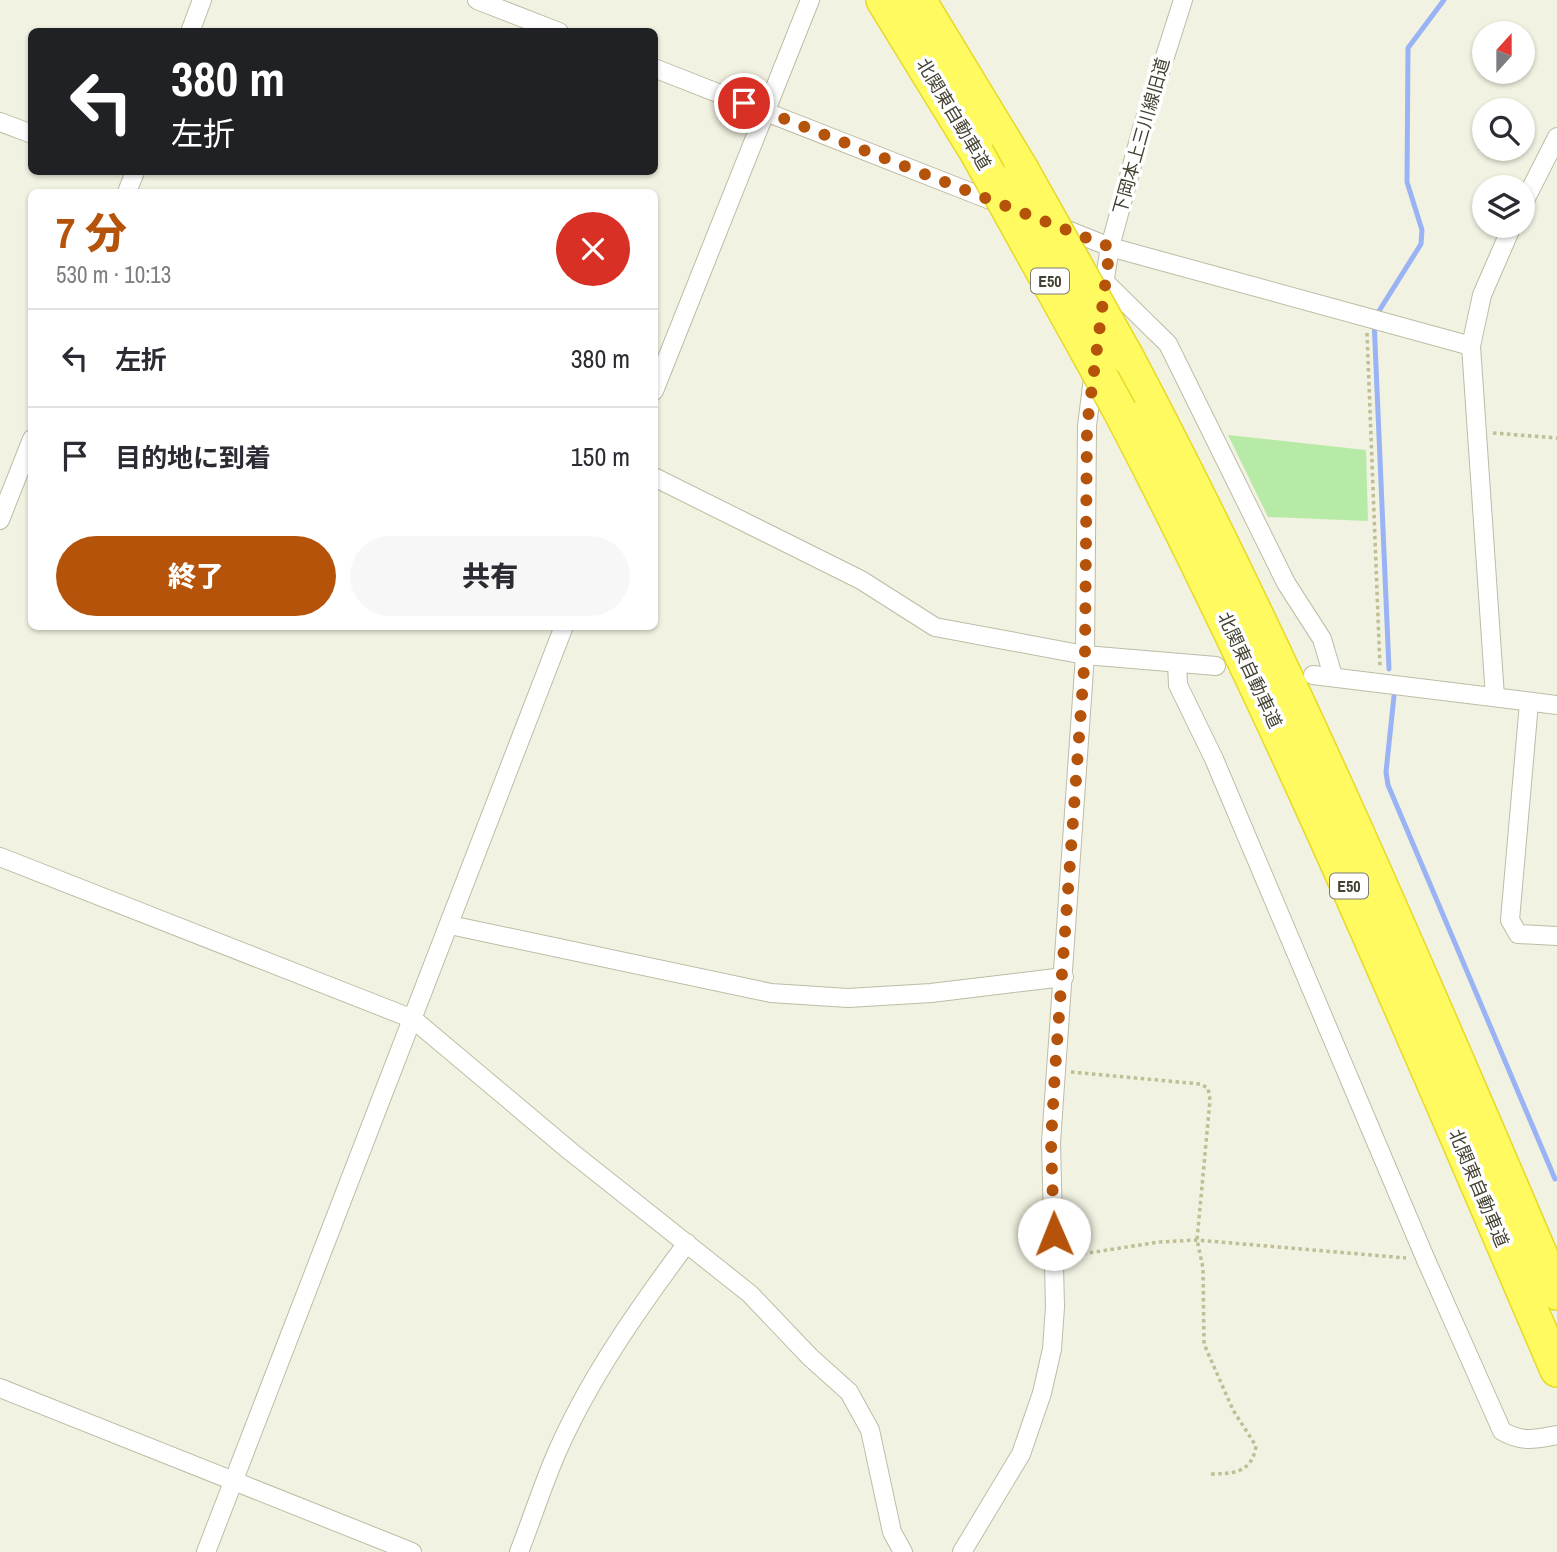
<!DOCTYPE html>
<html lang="ja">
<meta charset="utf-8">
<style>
:root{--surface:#fff;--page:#f7f7f7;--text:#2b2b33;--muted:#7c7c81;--line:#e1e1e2;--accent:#b45309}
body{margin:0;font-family:"Archivo Narrow","Noto Sans JP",sans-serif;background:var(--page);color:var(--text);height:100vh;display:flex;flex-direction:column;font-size:26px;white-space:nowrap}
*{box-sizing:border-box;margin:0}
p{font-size:23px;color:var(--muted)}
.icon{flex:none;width:38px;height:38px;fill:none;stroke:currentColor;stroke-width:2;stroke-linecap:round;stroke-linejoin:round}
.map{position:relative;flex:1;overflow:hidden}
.drawer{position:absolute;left:28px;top:189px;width:630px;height:441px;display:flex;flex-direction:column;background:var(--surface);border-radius:10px;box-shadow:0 2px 5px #0004}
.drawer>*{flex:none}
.banner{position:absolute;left:28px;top:28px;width:630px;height:147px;border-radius:10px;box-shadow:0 2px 5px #0004;background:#202124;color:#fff;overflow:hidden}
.needle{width:46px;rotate:21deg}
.controls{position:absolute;left:1472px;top:21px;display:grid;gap:14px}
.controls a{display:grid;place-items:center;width:63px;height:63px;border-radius:50%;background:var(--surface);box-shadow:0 2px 5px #0004;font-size:35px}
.pin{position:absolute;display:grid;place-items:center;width:60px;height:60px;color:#fff;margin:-30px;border:4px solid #fff;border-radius:50%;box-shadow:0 2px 7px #0007}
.me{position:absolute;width:77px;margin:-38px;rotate:359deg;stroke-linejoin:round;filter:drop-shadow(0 0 5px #0008)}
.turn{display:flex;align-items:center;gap:24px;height:147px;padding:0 28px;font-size:32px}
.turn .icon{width:91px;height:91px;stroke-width:2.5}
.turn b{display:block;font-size:49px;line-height:60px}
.round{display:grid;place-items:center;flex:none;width:74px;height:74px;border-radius:37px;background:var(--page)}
.headline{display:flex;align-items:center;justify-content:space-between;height:119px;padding:0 28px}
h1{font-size:42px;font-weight:800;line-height:52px;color:var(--accent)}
.action{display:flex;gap:14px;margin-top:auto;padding:14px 28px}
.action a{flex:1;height:80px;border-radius:42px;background:var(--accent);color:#fff;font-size:28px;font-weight:800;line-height:80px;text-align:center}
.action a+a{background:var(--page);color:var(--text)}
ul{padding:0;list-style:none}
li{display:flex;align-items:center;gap:21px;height:98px;padding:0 28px;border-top:2px solid var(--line)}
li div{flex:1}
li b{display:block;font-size:26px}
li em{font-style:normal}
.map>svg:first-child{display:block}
</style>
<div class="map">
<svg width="1557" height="1552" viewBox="0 0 1557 1552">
<rect width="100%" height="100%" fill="#f2f2e2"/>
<!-- green -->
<path fill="#b8eaa7" d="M 1228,435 L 1366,450 L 1368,521 L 1268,517 Z"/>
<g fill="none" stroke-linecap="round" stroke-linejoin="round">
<!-- stream -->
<g stroke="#99b3f4" stroke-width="5">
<path d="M 1389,669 L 1374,319 L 1421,244 L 1422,230 L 1407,182 L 1408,48 L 1444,0"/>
<path d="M 1394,696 L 1386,772 L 1388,785 L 1555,1179"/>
</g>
<!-- street casing -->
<g stroke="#bebca4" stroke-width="20">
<g id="street">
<path d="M 477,0 L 559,32"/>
<path d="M 190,32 L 202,0"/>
<path d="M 654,68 L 1003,205"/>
<path d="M 0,122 L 32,134"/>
<path d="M 127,192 L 135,172"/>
<path d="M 1522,206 L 1557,137"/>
<path d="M 1055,225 L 1110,247 L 1471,346"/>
<path d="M 1104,281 L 1168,344 L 1286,583 L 1322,639 L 1333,676"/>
<path d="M 1101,303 L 1110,247 L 1141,132 L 1183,0"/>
<path d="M 654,391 L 810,0"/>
<path d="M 654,477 L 861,580 L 935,627 L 1085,655 L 1216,666"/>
<path d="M 0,520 L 32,439"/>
<path d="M 1177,663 L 1178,685 L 1214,759 L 1426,1260 L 1502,1431 C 1522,1443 1536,1439 1557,1435"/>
<path d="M 1313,675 L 1557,705"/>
<path d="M 1495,697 L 1471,346 L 1482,295 L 1512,226"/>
<path d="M 1529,703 L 1510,920 L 1518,934 L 1557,936"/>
<path d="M 0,857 L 413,1019 L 570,1151 L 750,1294 L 810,1357 L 849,1392 L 870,1430 L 892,1532 L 903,1552"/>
<path d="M 450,925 L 771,993 L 848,998 L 931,993 L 1064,977"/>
<path d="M 0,1388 L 412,1552"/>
<path d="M 206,1552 L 564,626"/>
<path d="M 519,1552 C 532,1519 543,1484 557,1452 C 590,1377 638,1309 687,1243"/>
<path d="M 962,1552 L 1021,1454 L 1042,1393 L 1052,1349 L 1055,1307 L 1051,1142 L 1085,655 L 1087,426 L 1094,370"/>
</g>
</g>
<!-- highway casing -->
<g stroke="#e6d928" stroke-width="36">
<g id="highway">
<path d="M 883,0 L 977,153"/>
<path d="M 919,0 L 1021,168"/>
<path d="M 1127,357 C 1288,661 1422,977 1557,1293"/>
<path d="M 1120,411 C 1283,723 1418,1047 1557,1370"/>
</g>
</g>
<!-- path -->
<g stroke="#c0be94" stroke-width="3.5" stroke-dasharray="3.5 3.5" stroke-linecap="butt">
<path d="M 1367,333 L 1380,668"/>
<path d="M 1493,433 L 1557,438"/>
<path d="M 1071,1072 L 1200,1084 L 1208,1088 L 1210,1100 L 1197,1240 L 1203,1268 L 1204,1344 L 1233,1410 L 1256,1446 C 1252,1473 1233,1474 1208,1474"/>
<path d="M 1069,1256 L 1159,1242 L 1197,1240 L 1406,1258"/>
</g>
<!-- street -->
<use href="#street" stroke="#fff" stroke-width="18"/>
<!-- highway -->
<use href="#highway" stroke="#fffa60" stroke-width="33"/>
<!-- highway-bridge casing -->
<g stroke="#e6d928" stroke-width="36" stroke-linecap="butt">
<g id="highway-bridge">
<path d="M 977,153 L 1120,411"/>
<path d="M 1021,168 L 1127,357"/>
</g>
</g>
<!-- highway-bridge -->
<use href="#highway-bridge" stroke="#fffa60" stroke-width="33"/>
</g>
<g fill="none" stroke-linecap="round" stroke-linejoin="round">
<!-- route -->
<path stroke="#b45309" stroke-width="12" stroke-dasharray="0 21.6" d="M 744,103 L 1110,247 L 1087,426 L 1085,654 L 1055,1071 L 1051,1142 L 1054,1234"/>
</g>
<g text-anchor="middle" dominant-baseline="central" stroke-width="7" stroke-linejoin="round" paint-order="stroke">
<!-- shield labels -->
<g fill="#fff" stroke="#7c7b70" stroke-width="2">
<rect x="1031" y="268.5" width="38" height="25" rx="5"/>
<rect x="1330" y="873.5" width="38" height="25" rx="5"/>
</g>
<g font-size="16" font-weight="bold" fill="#444232">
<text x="1050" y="281">E50</text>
<text x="1349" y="886">E50</text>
</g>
<!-- street labels -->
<g font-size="18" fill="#444232" stroke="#fff">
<text transform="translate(954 114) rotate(59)">北関東自動車道</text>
<text transform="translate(1141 136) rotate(-74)">下岡本上三川線旧道</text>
<text transform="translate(1250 670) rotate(65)">北関東自動車道</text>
<text transform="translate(1479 1188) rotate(67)">北関東自動車道</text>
</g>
</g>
</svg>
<div class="controls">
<a><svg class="needle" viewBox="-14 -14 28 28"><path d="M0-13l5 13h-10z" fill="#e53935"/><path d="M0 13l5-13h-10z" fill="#7c7c81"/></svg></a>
<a><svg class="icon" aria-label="search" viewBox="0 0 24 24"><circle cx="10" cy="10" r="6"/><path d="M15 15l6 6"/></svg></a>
<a><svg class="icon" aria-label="layers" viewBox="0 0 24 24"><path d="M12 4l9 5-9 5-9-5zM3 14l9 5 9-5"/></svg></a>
</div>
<div class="pin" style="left:744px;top:103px;background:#d93025"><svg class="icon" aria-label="arrive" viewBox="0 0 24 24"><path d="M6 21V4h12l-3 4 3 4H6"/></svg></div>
<svg class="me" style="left:1054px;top:1234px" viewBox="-20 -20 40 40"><circle r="19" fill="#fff"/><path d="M0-13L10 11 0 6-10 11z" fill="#b45309"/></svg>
<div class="banner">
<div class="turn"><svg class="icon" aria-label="left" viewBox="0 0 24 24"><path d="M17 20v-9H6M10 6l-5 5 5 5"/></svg><div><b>380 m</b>左折</div></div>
</div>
<section class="drawer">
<div class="headline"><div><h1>7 分</h1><p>530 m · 10:13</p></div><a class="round" style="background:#d93025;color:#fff"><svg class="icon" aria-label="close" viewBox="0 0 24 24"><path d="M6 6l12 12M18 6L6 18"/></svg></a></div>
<ul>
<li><svg class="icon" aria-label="left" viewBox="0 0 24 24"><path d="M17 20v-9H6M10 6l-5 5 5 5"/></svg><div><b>左折</b></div><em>380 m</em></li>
<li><svg class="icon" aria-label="arrive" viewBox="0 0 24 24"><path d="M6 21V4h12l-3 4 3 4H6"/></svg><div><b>目的地に到着</b></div><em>150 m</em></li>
</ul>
<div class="action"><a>終了</a><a>共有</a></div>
</section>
</div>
